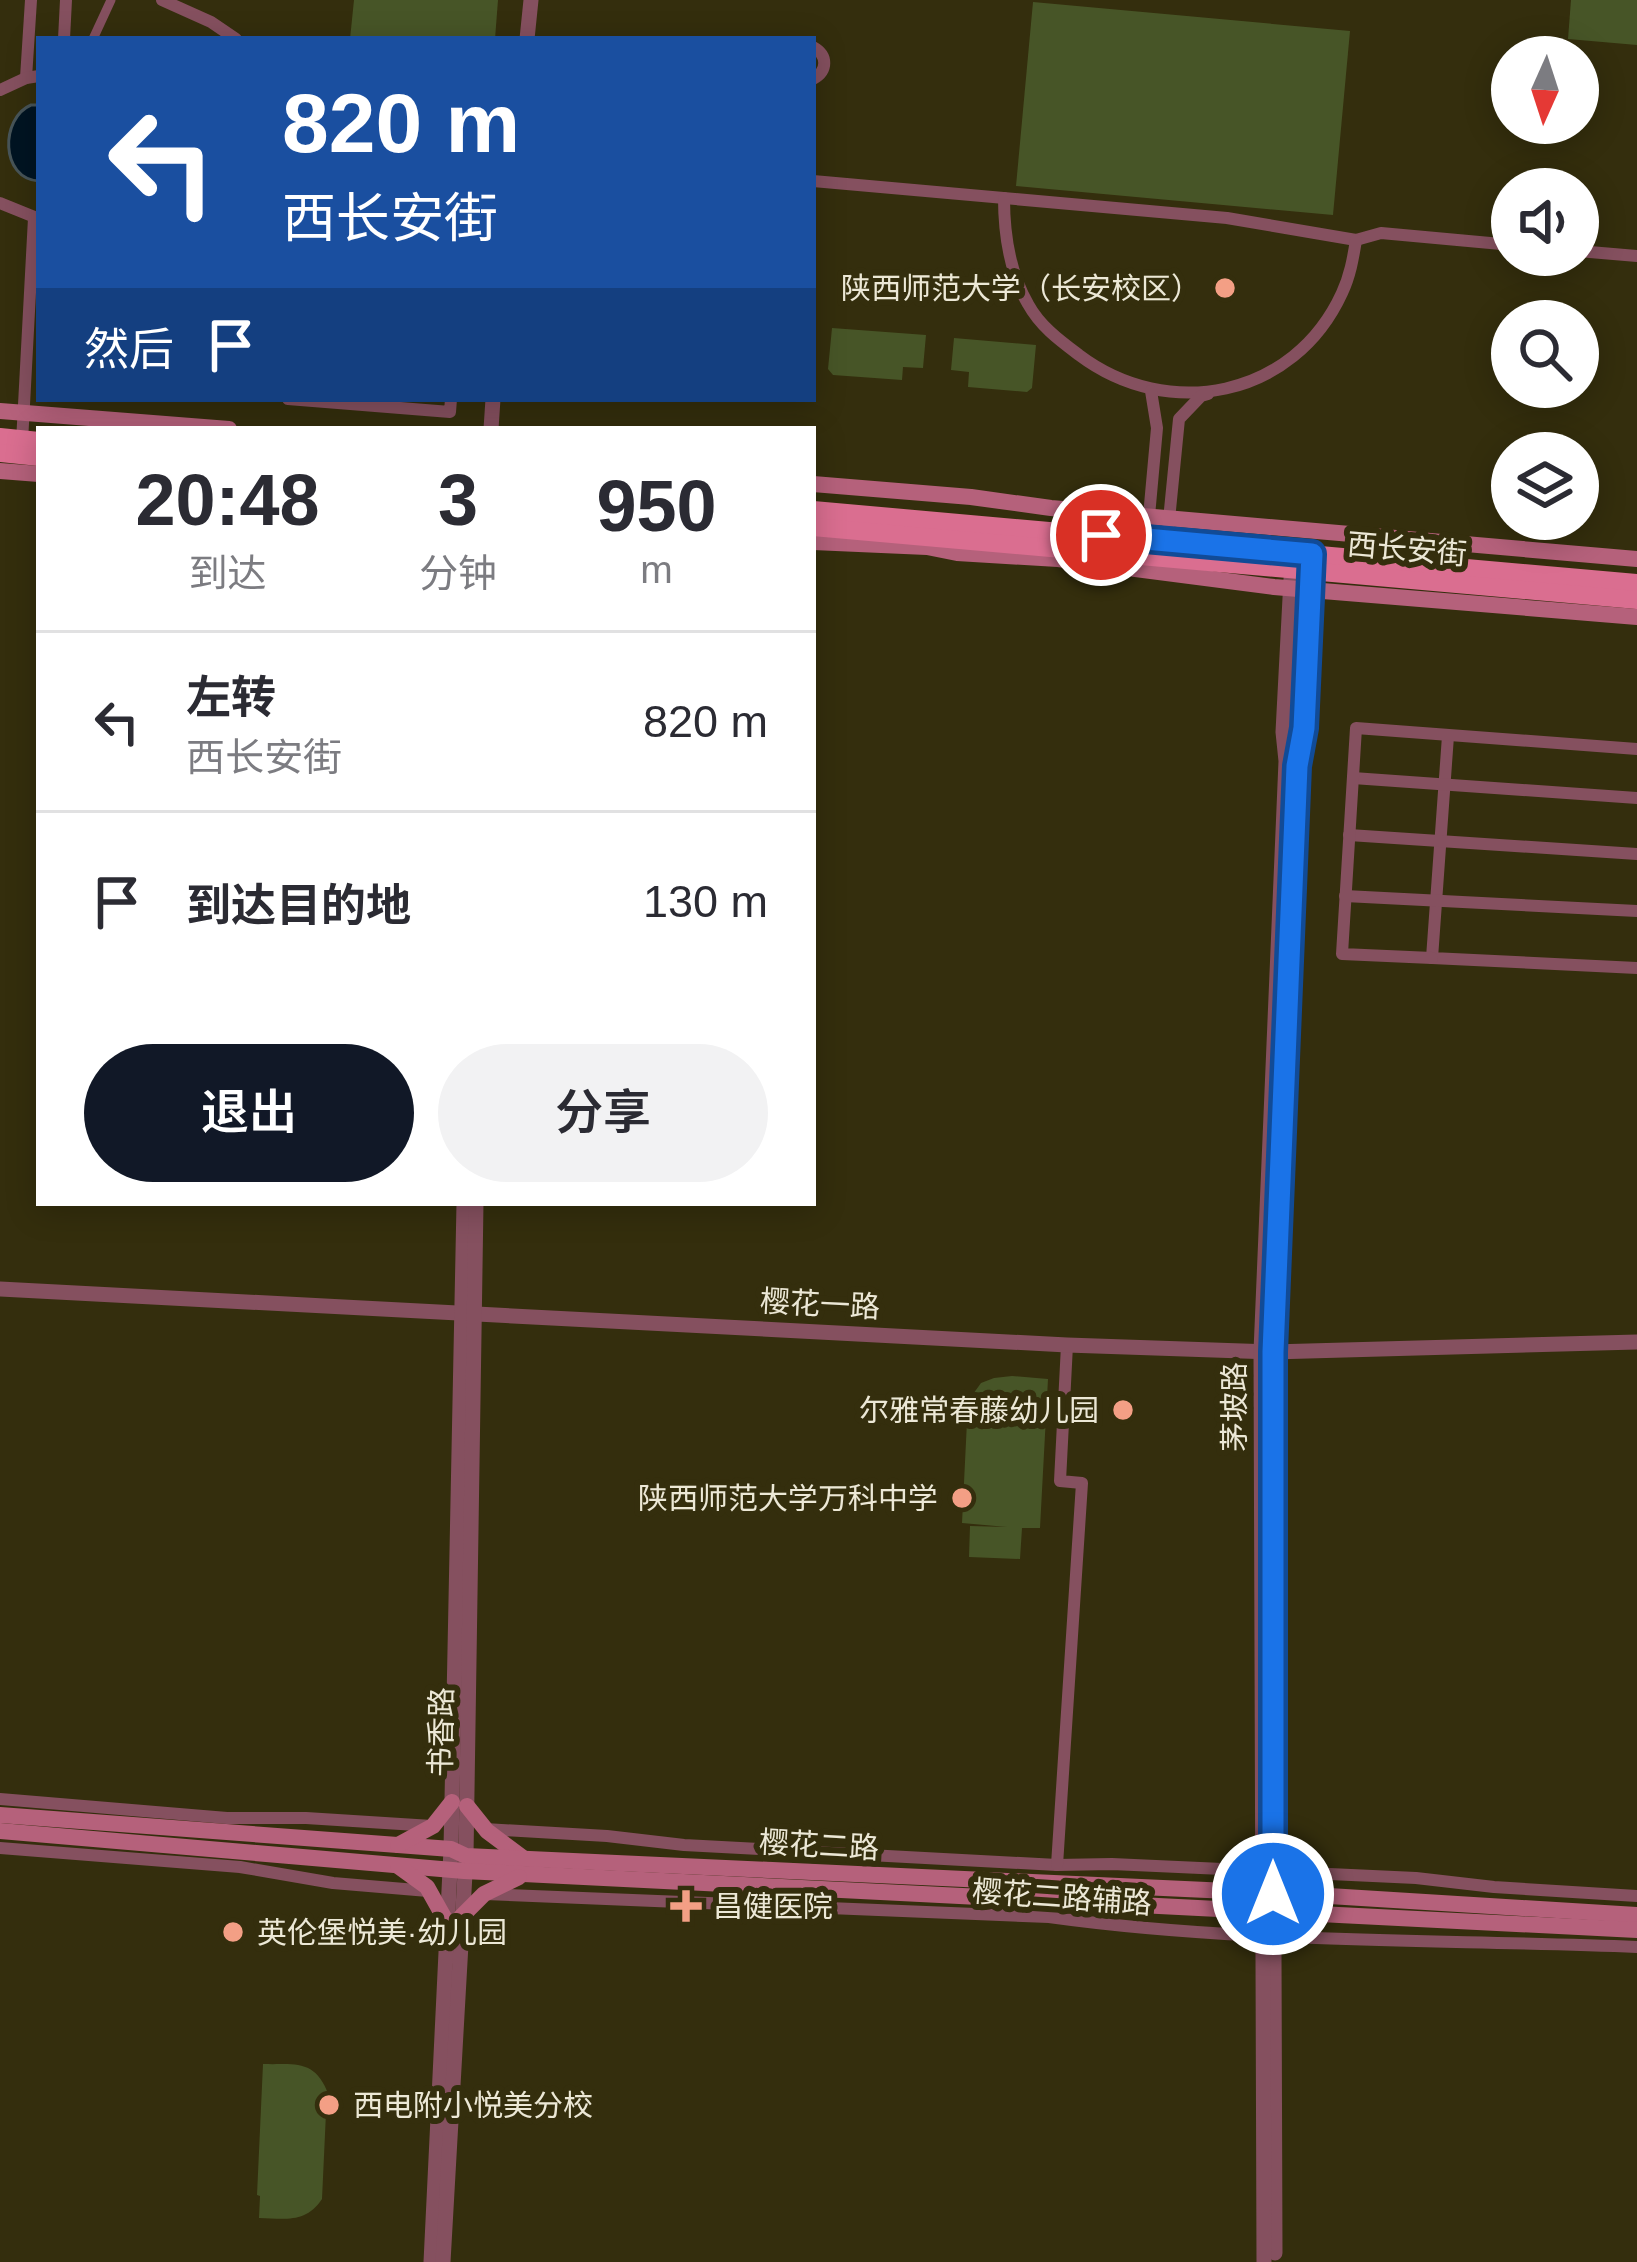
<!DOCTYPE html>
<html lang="zh">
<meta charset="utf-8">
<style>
:root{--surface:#fff;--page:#f2f2f3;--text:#2b2b33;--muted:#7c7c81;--line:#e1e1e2;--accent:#111827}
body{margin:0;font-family:Arial,"Noto Sans SC",sans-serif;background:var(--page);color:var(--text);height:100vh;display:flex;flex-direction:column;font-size:45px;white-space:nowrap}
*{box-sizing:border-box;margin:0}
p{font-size:39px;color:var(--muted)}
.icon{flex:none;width:66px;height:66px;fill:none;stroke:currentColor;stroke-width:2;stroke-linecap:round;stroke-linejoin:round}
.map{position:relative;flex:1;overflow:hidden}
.drawer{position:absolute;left:36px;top:426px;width:780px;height:780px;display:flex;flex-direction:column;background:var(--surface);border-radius:0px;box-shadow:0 6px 30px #0003}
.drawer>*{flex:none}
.top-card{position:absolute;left:36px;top:36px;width:780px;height:366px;border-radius:0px;box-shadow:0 6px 30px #0003;background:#1a4fa0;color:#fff;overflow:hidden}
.needle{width:78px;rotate:183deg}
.controls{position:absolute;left:1491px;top:36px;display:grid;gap:24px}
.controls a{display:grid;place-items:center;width:108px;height:108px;border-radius:50%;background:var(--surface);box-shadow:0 6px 30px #0003;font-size:60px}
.pin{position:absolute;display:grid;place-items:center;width:102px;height:102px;color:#fff;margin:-51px;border:6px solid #fff;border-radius:50%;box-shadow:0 3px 12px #0007}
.me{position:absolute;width:132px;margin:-66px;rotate:0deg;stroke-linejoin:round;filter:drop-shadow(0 0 9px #0008)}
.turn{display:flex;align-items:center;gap:42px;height:252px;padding:0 48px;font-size:54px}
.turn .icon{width:156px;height:156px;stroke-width:2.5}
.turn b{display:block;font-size:84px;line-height:102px}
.then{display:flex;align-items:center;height:114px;padding:0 48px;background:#0003;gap:24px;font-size:45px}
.eta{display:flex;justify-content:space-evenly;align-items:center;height:204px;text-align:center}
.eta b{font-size:72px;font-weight:600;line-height:84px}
.cta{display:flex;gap:24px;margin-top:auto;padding:24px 48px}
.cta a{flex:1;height:138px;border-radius:72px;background:var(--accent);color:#fff;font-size:48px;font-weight:600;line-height:138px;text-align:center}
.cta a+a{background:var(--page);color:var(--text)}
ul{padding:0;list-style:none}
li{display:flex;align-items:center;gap:36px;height:180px;padding:0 48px;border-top:3px solid var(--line)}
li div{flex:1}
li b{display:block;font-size:45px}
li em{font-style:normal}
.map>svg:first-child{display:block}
</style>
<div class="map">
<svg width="1637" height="2262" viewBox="0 0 1637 2262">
<rect width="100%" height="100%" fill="#342e0d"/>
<!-- green -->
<g fill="#475527">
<path d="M 354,0 L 498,0 L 495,39 L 350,39 Z"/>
<path d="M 1571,0 L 1637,0 L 1637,45 L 1568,39 Z"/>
<path d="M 1033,2 L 1350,31 L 1333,215 L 1016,186 Z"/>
<path d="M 832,328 L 926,335 L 923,368 L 903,367 L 902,380 L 833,375 L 828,369 Z"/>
<path d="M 954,338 L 1036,345 L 1032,388 L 1027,392 L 968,387 L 969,372 L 951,370 Z"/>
<path d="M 1012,1376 L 1048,1379 L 1040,1528 L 1022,1528 L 1020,1559 L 969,1557 L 970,1526 L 1007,1527 L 962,1523 L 968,1401 L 981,1383 L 994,1378 Z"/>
<path d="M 263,2064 C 293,2065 314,2059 327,2091 L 322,2199 C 306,2223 286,2219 259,2218 L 260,2196 L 257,2195 Z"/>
</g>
<!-- water -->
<path fill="#001422" stroke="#475458" stroke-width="3" d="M 31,105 L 39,105 L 39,181 C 0,179 0,118 31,105 Z"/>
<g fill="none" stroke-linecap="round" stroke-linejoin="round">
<!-- pedestrian -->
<path stroke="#85505f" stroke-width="9" d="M 93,39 L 111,0"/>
<!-- minor -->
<g stroke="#85505f" stroke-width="12">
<path d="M 162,0 L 211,22 L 236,39"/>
<path d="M 64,39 L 66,0"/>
<path d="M 813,47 C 828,55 828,71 813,79"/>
<path d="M 26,78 L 31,0"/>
<path d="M 0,90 L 26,78 L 39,76"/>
<path d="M 813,181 L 1227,218 L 1356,240 L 1381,233 L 1512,245"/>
<path d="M 1004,198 C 1004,235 1009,271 1028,304 C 1040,326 1059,340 1079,355 C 1168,422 1294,398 1342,293 C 1350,276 1353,259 1356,240"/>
<path d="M 0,203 L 37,218"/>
<path d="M 1578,251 L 1637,256"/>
<path d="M 288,399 L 450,412 L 451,399"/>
<path d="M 22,442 L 34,218"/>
<path d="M 1147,538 L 1157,428 L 1151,391"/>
<path d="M 1167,540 L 1179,419 L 1201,396 L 1208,394"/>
<path d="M 1448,736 L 1432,958 L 1637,968"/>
<path d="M 1353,778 L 1637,798"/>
<path d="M 1349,835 L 1637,854"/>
<path d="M 1345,896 L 1637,911"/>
<path d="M 1432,958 L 1342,954 L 1356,728 L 1637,749"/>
<path d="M 0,1799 L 227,1818 L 306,1818 L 432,1826"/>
<path d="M 485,1829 L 607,1836 L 684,1845 L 1057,1865 L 1112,1864 L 1416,1878 L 1494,1887 L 1637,1896"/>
<path d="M 0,1848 L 240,1867 L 333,1883 L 428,1891"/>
<path d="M 1057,1865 L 1082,1483 L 1060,1481 L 1067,1345"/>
<path d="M 485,1894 L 1049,1917 C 1243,1944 1441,1939 1637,1947"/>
</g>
<!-- tertiary -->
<g stroke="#85505f" stroke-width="15">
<path d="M 527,39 L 531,0"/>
<path d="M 491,429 L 493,399"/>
<path d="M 0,1289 L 1067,1345 L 1272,1352 L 1637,1342"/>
<path d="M 1275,2253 L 1272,1352 L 1297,766 L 1304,728 L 1310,580"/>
<path d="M 431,2262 L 451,1849 L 464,1203"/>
<path d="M 443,2262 L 466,1856 L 476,1203"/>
<path d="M 1264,2262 L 1261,1351 L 1286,761 L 1283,732 L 1291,579"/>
</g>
<!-- secondary -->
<g stroke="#b5617b" stroke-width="16">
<path d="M 0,411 L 229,429"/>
<path d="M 0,471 L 39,474"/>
<path d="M 813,484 L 971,497 L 1051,508 L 1637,559"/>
<path d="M 813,542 L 927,547 L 957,553 L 1058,559 L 1274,587 L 1637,617"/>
<path d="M 467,1806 L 487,1831 L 523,1858"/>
<path d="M 0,1815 L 451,1849 L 466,1856 L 1313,1895 L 1637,1915"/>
<path d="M 0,1831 L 464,1871 L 1637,1930"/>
<path d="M 398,1845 L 433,1826 L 452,1802"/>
<path d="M 398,1866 L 427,1887 L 446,1921"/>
<path d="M 461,1917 L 484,1894 L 519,1877"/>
</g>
<!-- primary -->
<g stroke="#da6e90" stroke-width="18">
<path d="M 0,437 L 39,441"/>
<path d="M 0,453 L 39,457"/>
<path d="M 813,510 L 1637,583"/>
<path d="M 813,527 L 1637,600"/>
</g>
</g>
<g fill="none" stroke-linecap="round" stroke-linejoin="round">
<!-- route casing -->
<g stroke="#114b97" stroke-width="30">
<path id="route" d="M 1101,535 L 1312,554 L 1304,728 L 1297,766 L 1273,1352 L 1273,1894"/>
</g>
<!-- route -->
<use href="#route" stroke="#1a73e8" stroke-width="21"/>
</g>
<!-- markers -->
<g fill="#f39f85" stroke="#342e0d" stroke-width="4.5">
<circle cx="1225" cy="288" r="12"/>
<circle cx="1123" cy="1410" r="12"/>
<circle cx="962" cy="1498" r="12"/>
<path d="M680 1888h12v12h12v12h-12v12h-12v-12h-12v-12h12z"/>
<circle cx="233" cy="1932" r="12"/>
<circle cx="329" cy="2105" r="12"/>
</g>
<g text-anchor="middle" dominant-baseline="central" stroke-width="12" stroke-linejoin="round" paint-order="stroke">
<!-- poi labels -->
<g font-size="30" fill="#ece8d6" stroke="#342e0d" text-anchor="end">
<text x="1201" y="288">陕西师范大学（长安校区）</text>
<text x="1099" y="1410">尔雅常春藤幼儿园</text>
<text x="938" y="1498">陕西师范大学万科中学</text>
<text x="713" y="1906" text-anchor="start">昌健医院</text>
<text x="257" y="1932" text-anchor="start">英伦堡悦美·幼儿园</text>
<text x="353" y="2105" text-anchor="start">西电附小悦美分校</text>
</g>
<!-- street labels -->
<g font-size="30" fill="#ece8d6" stroke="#342e0d">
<text transform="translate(1407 549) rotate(5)">西长安街</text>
<text transform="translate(820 1304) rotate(3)">樱花一路</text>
<text transform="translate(1234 1407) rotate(-90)">茅坡路</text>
<text transform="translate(441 1732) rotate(-89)">书香路</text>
<text transform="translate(819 1845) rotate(3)">樱花二路</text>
<text transform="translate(1062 1897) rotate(4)">樱花二路辅路</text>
</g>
</g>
</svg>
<div class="controls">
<a><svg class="needle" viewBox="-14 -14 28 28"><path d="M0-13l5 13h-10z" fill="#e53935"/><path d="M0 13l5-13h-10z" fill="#7c7c81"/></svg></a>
<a><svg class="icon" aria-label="sound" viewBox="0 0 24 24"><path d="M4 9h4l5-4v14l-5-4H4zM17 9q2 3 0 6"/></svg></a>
<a><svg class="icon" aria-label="search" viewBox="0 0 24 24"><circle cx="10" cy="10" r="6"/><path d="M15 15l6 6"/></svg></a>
<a><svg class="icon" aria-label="layers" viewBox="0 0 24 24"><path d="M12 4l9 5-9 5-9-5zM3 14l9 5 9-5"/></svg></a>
</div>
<div class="pin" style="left:1101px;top:535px;background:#d93025"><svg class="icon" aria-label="arrive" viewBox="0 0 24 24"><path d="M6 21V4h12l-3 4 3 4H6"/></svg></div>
<svg class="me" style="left:1273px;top:1894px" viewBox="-20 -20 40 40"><circle r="17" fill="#1a73e8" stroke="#fff" stroke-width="3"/><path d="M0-11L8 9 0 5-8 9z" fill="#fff"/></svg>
<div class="top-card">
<div class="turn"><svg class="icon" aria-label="left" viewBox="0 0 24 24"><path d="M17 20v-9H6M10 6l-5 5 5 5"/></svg><div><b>820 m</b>西长安街</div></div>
<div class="then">然后<svg class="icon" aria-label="arrive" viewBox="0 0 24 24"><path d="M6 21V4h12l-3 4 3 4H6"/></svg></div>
</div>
<section class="drawer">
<div class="eta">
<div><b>20:48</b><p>到达</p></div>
<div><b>3</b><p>分钟</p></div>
<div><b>950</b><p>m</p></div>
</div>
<ul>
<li><svg class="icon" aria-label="left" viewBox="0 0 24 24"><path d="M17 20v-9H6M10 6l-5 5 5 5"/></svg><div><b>左转</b><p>西长安街</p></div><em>820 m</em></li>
<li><svg class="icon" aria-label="arrive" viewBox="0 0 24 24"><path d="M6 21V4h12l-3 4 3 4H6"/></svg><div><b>到达目的地</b></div><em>130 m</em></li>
</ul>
<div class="cta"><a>退出</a><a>分享</a></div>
</section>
</div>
